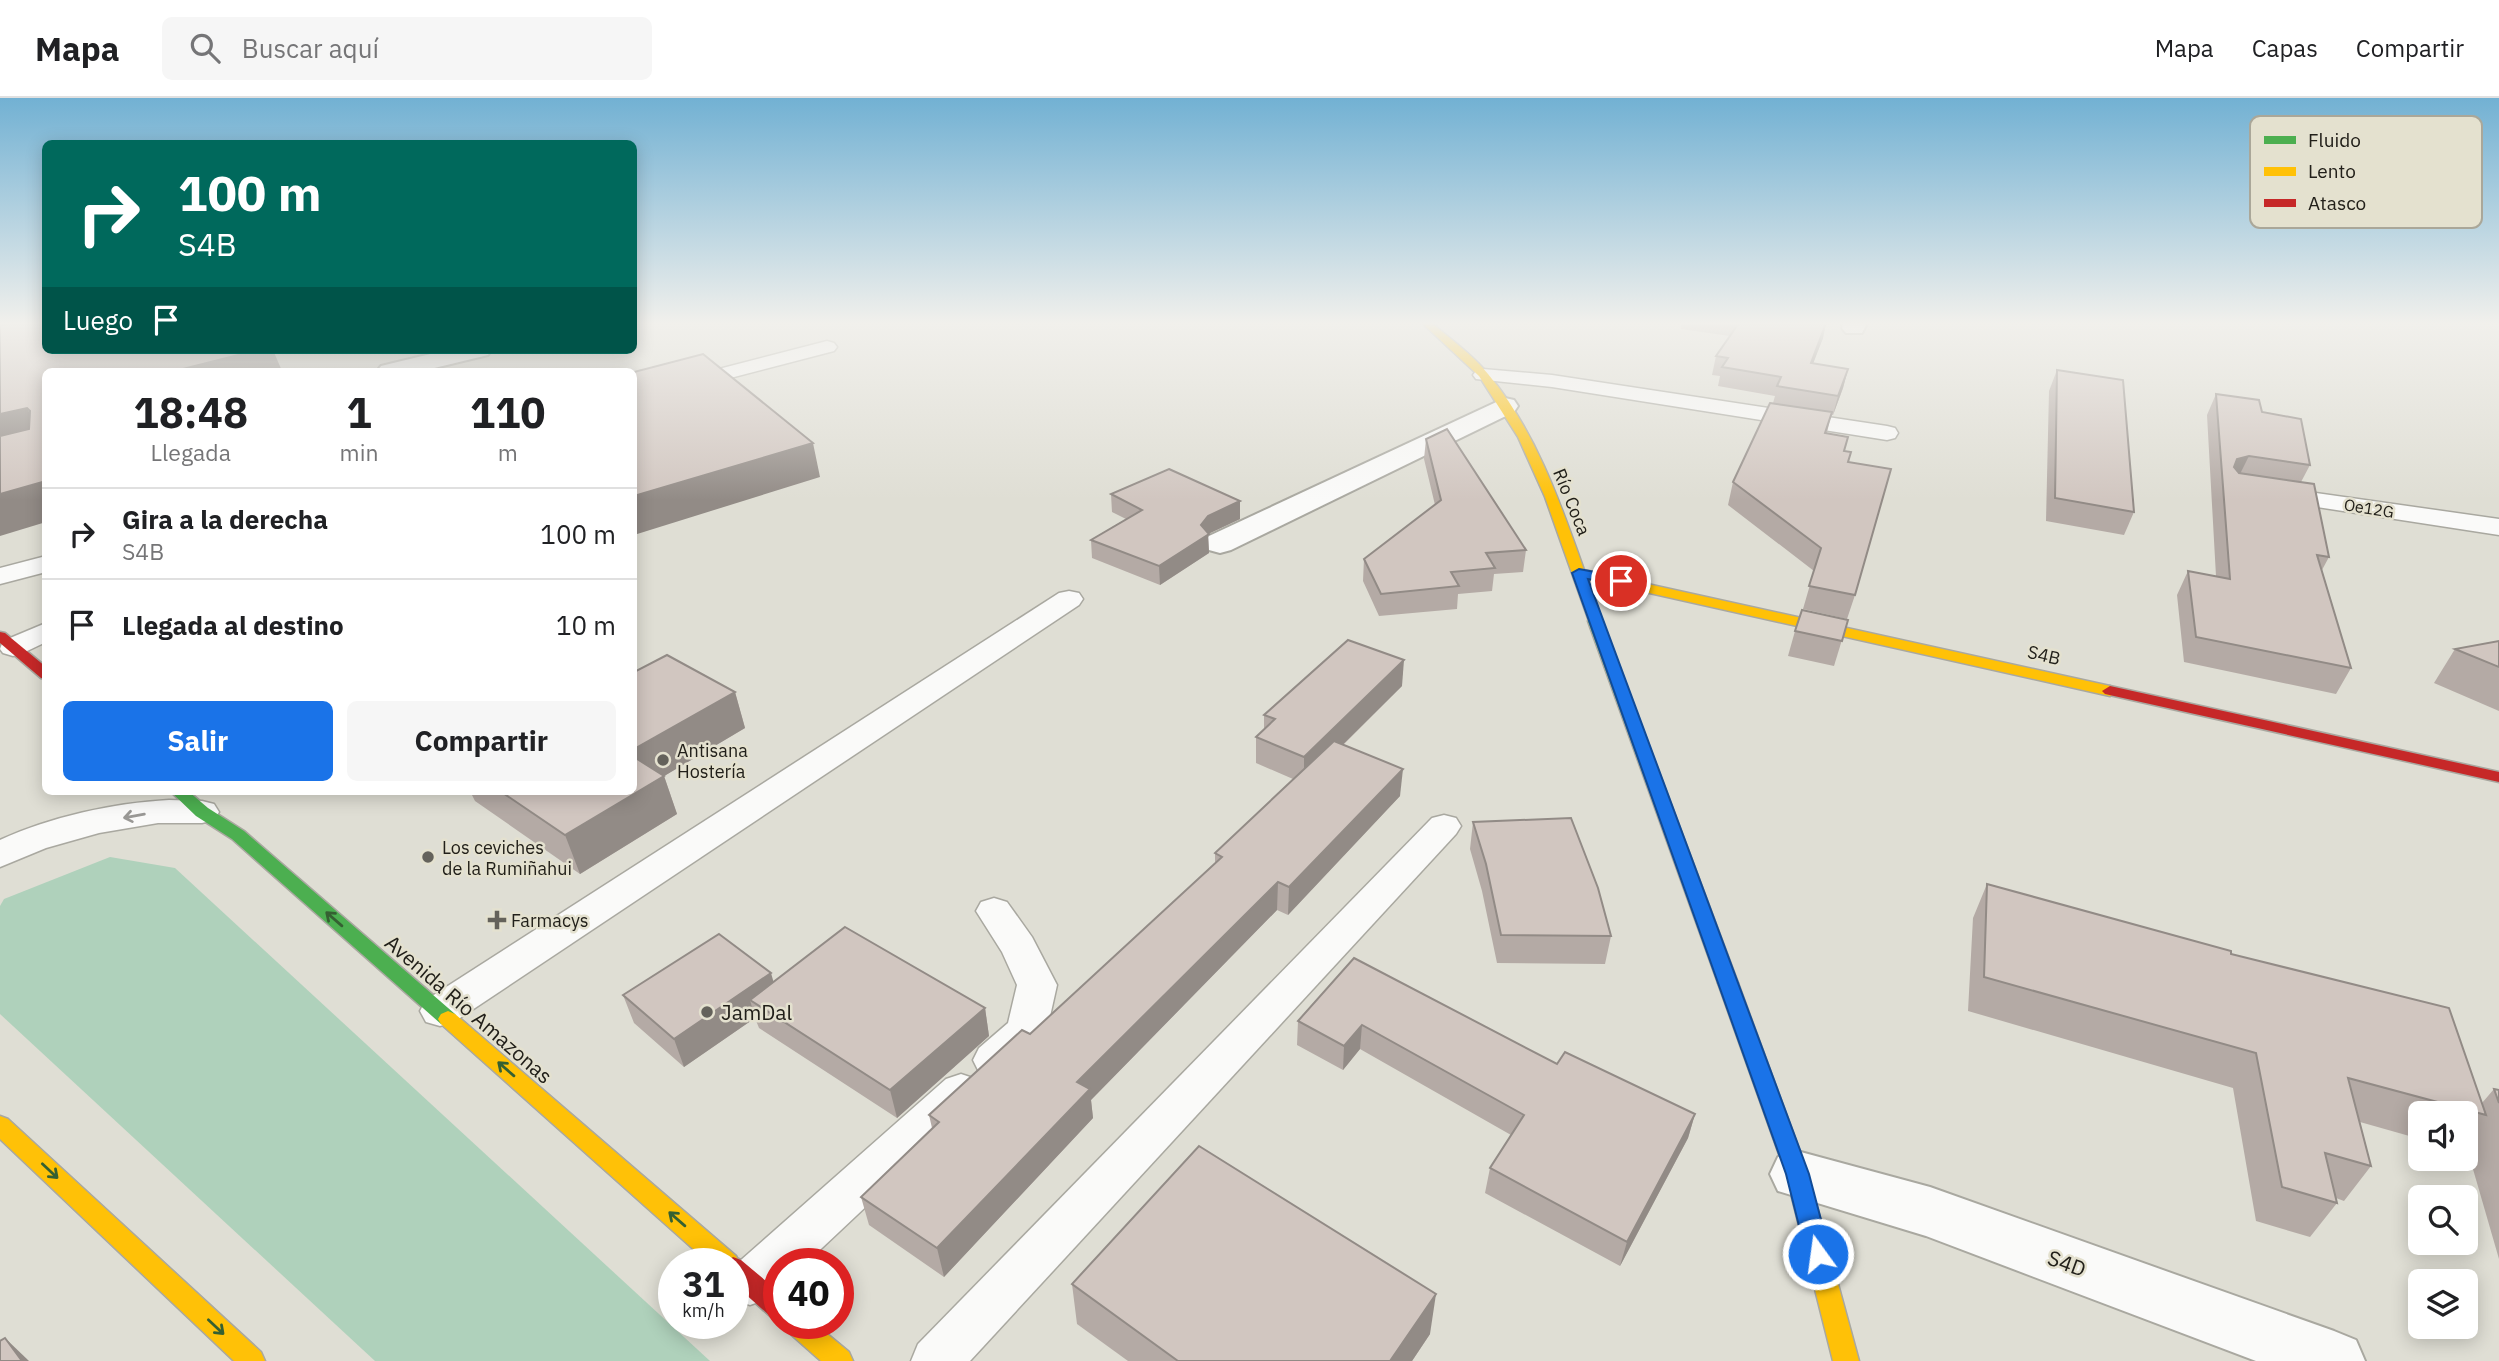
<!DOCTYPE html>
<html lang="es">
<meta charset="utf-8">
<style>
:root{--surface:#fff;--page:#f6f6f6;--text:#202124;--muted:#757577;--line:#e0e0e0;--accent:#1a73e8}
body{margin:0;font-family:"IBM Plex Sans",sans-serif;background:var(--page);color:var(--text);height:100vh;display:flex;flex-direction:column;font-size:26px;white-space:nowrap}
*{box-sizing:border-box;margin:0}
p{font-size:23px;color:var(--muted)}
.icon{flex:none;width:38px;height:38px;fill:none;stroke:currentColor;stroke-width:2;stroke-linecap:round;stroke-linejoin:round}
.map{position:relative;flex:1;overflow:hidden}
.details{position:absolute;left:42px;top:270px;width:595px;height:427px;display:flex;flex-direction:column;background:var(--surface);border-radius:10px;box-shadow:0 4px 18px #0003}
.details>*{flex:none}
.top-card{position:absolute;left:42px;top:42px;width:595px;height:214px;border-radius:10px;box-shadow:0 4px 18px #0003;background:#00695c;color:#fff;overflow:hidden}
.tools{position:absolute;left:2408px;top:1003px;display:grid;gap:14px}
.tools a{display:grid;place-items:center;width:70px;height:70px;border-radius:10px;background:var(--surface);box-shadow:0 4px 18px #0003;font-size:35px}
.speed{position:absolute;left:658px;top:1150px;display:flex;gap:14px;font-size:35px;font-weight:700;text-align:center}
.speed>*{display:grid;place-content:center;width:91px;height:91px;border-radius:50%;background:var(--surface);box-shadow:0 4px 18px #0003;line-height:1}
.speed small{font-size:18px;font-weight:400}
.speed .limit{border:10px solid #d22;background:#fff;color:#111}
.pin{position:absolute;display:grid;place-items:center;width:60px;height:60px;color:#fff;margin:-30px;border:4px solid #fff;border-radius:50%;box-shadow:0 2px 7px #0007}
.me{position:absolute;width:77px;margin:-38px;rotate:346deg;stroke-linejoin:round;filter:drop-shadow(0 0 5px #0008)}
.turn{display:flex;align-items:center;gap:24px;height:147px;padding:0 21px;font-size:32px}
.turn .icon{width:91px;height:91px;stroke-width:2.5}
.turn b{display:block;font-size:49px;line-height:60px}
.then{display:flex;align-items:center;height:66px;padding:0 21px;background:#0003;gap:14px;font-size:26px}
.eta{display:flex;justify-content:space-evenly;align-items:center;height:119px;text-align:center}
.eta b{font-size:42px;font-weight:700;line-height:49px}
.cta{display:flex;gap:14px;margin-top:auto;padding:14px 21px}
.cta a{flex:1;height:80px;border-radius:10px;background:var(--accent);color:#fff;font-size:28px;font-weight:700;line-height:80px;text-align:center}
.cta a+a{background:var(--page);color:var(--text)}
ul{padding:0;list-style:none}
li{display:flex;align-items:center;gap:21px;height:91px;padding:0 21px;border-top:2px solid var(--line)}
li div{flex:1}
li b{display:block;font-size:26px}
li em{font-style:normal}
header{display:flex;align-items:center;gap:42px;box-sizing:border-box;height:98px;padding:0 35px;background:var(--surface);border-bottom:2px solid var(--line)}
header strong{font-size:33px}
nav{display:flex;gap:38px;margin-inline-start:auto;font-size:24px}
.search{width:490px;height:63px;background:var(--page);display:flex;align-items:center;gap:18px;box-sizing:border-box;padding:0 24px;border-radius:10px;color:var(--muted);font-size:26px}
.map>svg:first-child{display:block}
</style>
<header>
<strong>Mapa</strong>
<div class="search"><svg class="icon" aria-label="search" viewBox="0 0 24 24"><circle cx="10" cy="10" r="6"/><path d="M15 15l6 6"/></svg>Buscar aquí</div>
<nav><a>Mapa</a><a>Capas</a><a>Compartir</a></nav>
</header>
<div class="map">
<svg width="2499" height="1263" viewBox="0 0 2499 1263">
<rect width="100%" height="100%" fill="#dfded4"/>
<!-- green -->
<path fill="#afd1bb" d="M 110,759 L 175,770 L 710,1263 L 375,1263 L 0,916 L 0,808 L 4,801 Z"/>
<g fill="none" stroke-linecap="round" stroke-linejoin="round">
<!-- lane casing -->
<g stroke="#a9a8a0" stroke-width="3">
<g id="lane">
<path d="M 827,243 L 834,245 L 837,249 L 834,253 L 634,305 L 634,293 Z"/>
<path d="M 1483,271 L 1552,277 L 1887,328 L 1895,330 L 1898,335 L 1895,340 L 1887,342 L 1552,289 L 1476,281 L 1473,277 L 1476,273 Z"/>
<path d="M 2274,389 L 2499,421 L 2499,437 L 2265,401 L 2262,396 L 2265,391 Z"/>
<path d="M 46,458 L 46,474 L 0,486 L 0,470 Z"/>
<path d="M 1069,493 L 1079,495 L 1083,501 L 1079,507 L 454,924 L 440,928 L 426,924 L 420,913 L 426,902 L 1059,495 Z"/>
<path d="M 46,525 L 46,544 L 23,555 L 13,558 L 3,555 L 0,551 L 3,543 Z"/>
<path d="M 169,702 L 202,703 L 214,706 L 219,714 L 214,722 L 202,725 L 158,725 L 99,735 L 46,750 L 0,769 L 0,742 C 50,719 113,705 169,702 Z"/>
<path d="M 1444,717 L 1456,720 L 1461,728 L 1456,736 L 970,1263 L 911,1263 L 918,1246 L 1432,720 Z"/>
<path d="M 994,800 L 1007,804 L 1032,839 L 1057,887 L 1047,932 L 1041,943 L 1009,974 L 994,978 L 979,974 L 973,962 L 979,950 L 1008,925 L 1017,887 L 1002,854 L 976,813 L 981,804 Z"/>
<path d="M 961,976 L 976,981 L 982,993 L 976,1005 L 805,1166 L 779,1166 L 779,1190 L 767,1201 L 750,1207 L 733,1201 L 733,1169 L 946,981 Z"/>
</g>
</g>
<!-- street casing -->
<g stroke="#a9a8a0" stroke-width="4">
<g id="street">
<path d="M 1843,225 L 1867,225 L 1862,235 L 1846,235 L 1842,230 Z"/>
<path d="M 447,252 L 491,252 L 488,257 L 422,273 L 377,273 L 381,268 Z"/>
<path d="M 1505,300 L 1514,302 L 1518,308 L 1514,314 L 1231,452 L 1220,455 L 1209,452 L 1204,445 L 1209,438 Z"/>
<path d="M 1797,1053 L 1930,1089 L 2334,1233 L 2356,1242 L 2365,1263 L 2256,1263 L 1926,1138 L 1778,1093 L 1770,1076 L 1778,1059 Z"/>
</g>
</g>
<!-- fast casing -->
<g stroke="#a9a8a0" stroke-width="3">
<g id="fast">
<path d="M 1595,519 L 1602,523 L 1738,885 L 1735,890 L 1728,892 L 1721,890 L 1718,885 L 1588,523 Z"/>
<path d="M 170,693 L 188,693 L 208,710 L 244,733 L 455,916 L 458,921 L 455,926 L 448,929 L 441,926 L 232,741 L 196,718 Z"/>
</g>
</g>
<!-- slow casing -->
<g stroke="#a9a8a0" stroke-width="3">
<g id="slow">
<path d="M 1422,225 L 1432,225 C 1451,242 1472,256 1488,276 C 1535,332 1560,404 1584,472 L 2110,588 L 2118,593 L 2110,598 L 1587,481 L 1602,523 L 1600,526 L 1590,526 L 1545,399 L 1518,339 L 1479,278 Z"/>
<path d="M 1728,878 L 1735,880 L 1738,885 L 1808,1076 L 1859,1263 L 1833,1263 L 1786,1076 L 1718,885 L 1721,880 Z"/>
<path d="M 448,913 L 455,916 L 736,1158 L 740,1166 L 736,1174 L 733,1175 L 733,1166 L 710,1166 L 441,926 L 438,921 L 441,916 Z"/>
<path d="M 0,1018 L 8,1021 L 261,1254 L 265,1263 L 234,1263 L 0,1041 Z"/>
<path d="M 784,1225 L 814,1225 L 849,1254 L 853,1263 L 821,1263 L 787,1233 Z"/>
</g>
</g>
<!-- jam casing -->
<g stroke="#a9a8a0" stroke-width="3">
<g id="jam">
<path d="M 0,534 L 5,535 L 46,569 L 46,581 L 41,580 L 0,545 Z"/>
<path d="M 2110,588 L 2499,674 L 2499,684 L 2105,596 L 2102,593 Z"/>
<path d="M 733,1159 L 741,1162 L 779,1194 L 779,1221 L 770,1218 L 733,1185 L 733,1166 L 723,1166 Z"/>
</g>
</g>
<!-- lane -->
<use href="#lane" fill="#fafaf9" fill-rule="evenodd"/>
<!-- street -->
<use href="#street" fill="#fafaf9" fill-rule="evenodd"/>
<!-- fast -->
<use href="#fast" fill="#4caf50" fill-rule="evenodd"/>
<!-- slow -->
<use href="#slow" fill="#ffc107" fill-rule="evenodd"/>
<!-- jam -->
<use href="#jam" fill="#c62828" fill-rule="evenodd"/>
</g>
<!-- wall -->
<g fill="#b4aaa5">
<path d="M 1682,225 L 1826,225 L 1823,240 L 1813,265 L 1848,271 L 1843,290 L 1833,317 L 1831,317 L 1827,335 L 1844,353 L 1848,364 L 1855,497 L 1847,521 L 1803,511 L 1814,473 L 1728,407 L 1733,384 L 1773,305 L 1775,298 L 1718,288 L 1720,278 L 1712,277 L 1716,258 L 1730,238 L 1681,231 Z"/>
<path d="M 2057,272 L 2134,414 L 2124,437 L 2046,423 L 2049,293 Z"/>
<path d="M 2216,296 L 2262,314 L 2310,367 L 2301,384 L 2329,459 L 2322,472 L 2351,570 L 2336,596 L 2184,564 L 2177,497 L 2188,473 L 2216,478 L 2207,317 Z"/>
<path d="M 1426,341 L 1526,452 L 1523,474 L 1494,476 L 1492,493 L 1458,496 L 1457,511 L 1379,518 L 1363,483 L 1364,461 L 1435,407 L 1424,361 Z"/>
<path d="M 1111,396 L 1240,403 L 1240,421 L 1208,436 L 1209,455 L 1160,487 L 1092,460 L 1091,442 L 1126,421 L 1112,414 Z"/>
<path d="M 1848,522 L 1834,568 L 1788,558 L 1795,533 Z"/>
<path d="M 2499,543 L 2499,613 L 2434,585 L 2455,551 Z"/>
<path d="M 1402,588 L 1343,647 L 1400,698 L 1288,817 L 1277,812 L 1091,1002 L 1093,1020 L 944,1179 L 869,1127 L 861,1099 L 932,1030 L 929,1017 L 1030,936 L 1215,765 L 1215,755 L 1293,681 L 1256,665 L 1256,639 L 1264,632 L 1264,617 Z"/>
<path d="M 735,594 L 745,630 L 664,678 L 677,716 L 580,776 L 475,703 L 470,693 L 634,693 Z"/>
<path d="M 1473,724 L 1611,838 L 1605,866 L 1497,865 L 1482,793 L 1470,751 Z"/>
<path d="M 1987,786 L 2231,856 L 2482,1005 L 2494,991 L 2499,992 L 2499,1161 L 2466,1047 L 2466,1015 L 2420,1015 L 2420,1041 L 2360,1024 L 2371,1068 L 2344,1103 L 2336,1100 L 2337,1105 L 2310,1139 L 2256,1123 L 2233,990 L 1968,913 L 1973,820 Z"/>
<path d="M 1354,860 L 1557,966 L 1695,1016 L 1688,1040 L 1620,1168 L 1485,1095 L 1490,1070 L 1511,1037 L 1360,951 L 1343,972 L 1297,947 L 1298,923 Z"/>
<path d="M 773,884 L 985,910 L 989,938 L 897,1020 L 759,930 L 755,920 L 684,969 L 634,925 L 623,897 Z"/>
<path d="M 1072,1186 L 1430,1236 L 1412,1263 L 1128,1263 L 1077,1226 Z"/>
</g>
<!-- shaded-wall -->
<g fill="#928b86">
<path d="M 1826,225 L 1823,240 L 1806,284 L 1811,265 Z"/>
<path d="M 258,252 L 273,252 L 282,273 L 175,273 Z"/>
<path d="M 1848,271 L 1843,290 L 1833,317 L 1838,298 Z"/>
<path d="M 27,310 L 45,343 L 0,354 L 0,316 Z"/>
<path d="M 813,345 L 820,379 L 634,437 L 634,398 Z"/>
<path d="M 2249,358 L 2238,380 L 2227,384 L 2237,361 Z"/>
<path d="M 46,383 L 46,424 L 0,438 L 0,396 Z"/>
<path d="M 1240,403 L 1240,421 L 1208,436 L 1209,455 L 1160,487 L 1159,468 L 1201,427 L 1208,418 Z"/>
<path d="M 1404,562 L 1402,588 L 1304,685 L 1304,659 Z"/>
<path d="M 735,594 L 745,630 L 639,693 L 634,676 L 634,651 Z"/>
<path d="M 1403,671 L 1400,698 L 1288,817 L 1289,789 Z"/>
<path d="M 664,678 L 677,716 L 580,776 L 565,737 Z"/>
<path d="M 1278,784 L 1277,812 L 1091,1002 L 1093,1020 L 944,1179 L 937,1150 L 1077,984 Z"/>
<path d="M 771,875 L 779,903 L 750,902 L 755,920 L 684,969 L 674,941 Z"/>
<path d="M 985,910 L 989,938 L 897,1020 L 890,992 Z"/>
<path d="M 1362,927 L 1360,951 L 1343,972 L 1344,948 Z"/>
<path d="M 1695,1016 L 1688,1040 L 1620,1168 L 1627,1144 Z"/>
<path d="M 1436,1196 L 1430,1236 L 1412,1263 L 1390,1263 Z"/>
<path d="M 5,1240 L 29,1263 L 22,1263 Z"/>
</g>
<!-- building -->
<g fill="#d1c6c0" stroke="#928b86" stroke-width="2">
<path d="M 10,225 L 46,225 L 46,252 L 258,252 L 175,273 L 46,273 L 46,383 L 0,396 L 0,338 L 29,331 L 30,313 L 27,310 L 0,316 L 0,227 Z"/>
<path d="M 1739,225 L 1826,225 L 1811,265 L 1848,271 L 1838,298 L 1777,288 L 1781,279 L 1722,269 L 1728,260 L 1716,258 Z"/>
<path d="M 703,256 L 813,345 L 634,398 L 634,274 Z"/>
<path d="M 2057,272 L 2123,282 L 2134,414 L 2055,400 Z"/>
<path d="M 2216,296 L 2259,302 L 2262,314 L 2301,321 L 2310,367 L 2249,358 L 2237,361 L 2234,369 L 2239,375 L 2314,386 L 2329,459 L 2317,457 L 2351,570 L 2196,539 L 2188,473 L 2230,481 Z"/>
<path d="M 1770,305 L 1832,314 L 1825,335 L 1848,339 L 1844,353 L 1851,354 L 1848,364 L 1891,371 L 1855,497 L 1809,488 L 1821,450 L 1733,384 Z"/>
<path d="M 1447,331 L 1526,452 L 1486,455 L 1495,470 L 1451,474 L 1459,488 L 1381,496 L 1364,461 L 1441,402 L 1426,341 Z"/>
<path d="M 1169,371 L 1240,403 L 1208,418 L 1201,427 L 1209,436 L 1159,468 L 1091,442 L 1142,412 L 1111,396 Z"/>
<path d="M 1802,512 L 1848,522 L 1842,543 L 1795,533 Z"/>
<path d="M 1348,542 L 1404,562 L 1304,659 L 1256,639 L 1275,621 L 1264,617 Z"/>
<path d="M 2499,543 L 2499,569 L 2455,551 Z"/>
<path d="M 667,557 L 735,594 L 634,651 L 634,574 Z"/>
<path d="M 1334,643 L 1403,671 L 1289,789 L 1278,784 L 1077,984 L 1090,991 L 937,1150 L 861,1099 L 939,1024 L 929,1017 L 1022,932 L 1030,936 L 1222,759 L 1215,755 Z"/>
<path d="M 634,659 L 664,678 L 565,737 L 500,693 L 634,693 Z"/>
<path d="M 1571,720 L 1598,790 L 1611,838 L 1501,837 L 1486,766 L 1473,724 Z"/>
<path d="M 1987,786 L 2231,853 L 2231,856 L 2449,910 L 2486,1017 L 2348,980 L 2371,1068 L 2325,1055 L 2337,1105 L 2282,1089 L 2256,955 L 1984,879 Z"/>
<path d="M 845,829 L 985,910 L 890,992 L 750,902 Z"/>
<path d="M 719,836 L 771,875 L 674,941 L 623,897 Z"/>
<path d="M 1354,860 L 1557,966 L 1565,954 L 1695,1016 L 1627,1144 L 1490,1070 L 1524,1017 L 1362,927 L 1344,948 L 1298,923 Z"/>
<path d="M 2494,991 L 2499,992 L 2499,1005 Z"/>
<path d="M 1199,1048 L 1436,1196 L 1390,1263 L 1178,1263 L 1072,1186 Z"/>
<path d="M 5,1240 L 22,1263 L 0,1263 L 0,1243 Z"/>
</g>
<!-- one-way arrows -->
<defs><path id="oneway-shaft" d="M-6 0H5M1.5-3L5.5 0L1.5 3" fill="none" stroke-width="1.6" stroke-linecap="round" stroke-linejoin="round" transform="scale(1.75)"/></defs>
<use stroke="#999895" href="#oneway-shaft" transform="translate(134 718) rotate(170)"/>
<g stroke="#356032">
<use href="#oneway-shaft" transform="translate(334 821) rotate(-139)"/>
<use href="#oneway-shaft" transform="translate(506 971) rotate(-139)"/>
<use href="#oneway-shaft" transform="translate(50 1073) rotate(43)"/>
<use href="#oneway-shaft" transform="translate(677 1121) rotate(-139)"/>
<use href="#oneway-shaft" transform="translate(216 1229) rotate(43)"/>
</g>
<!-- sky -->
<linearGradient id="sky" x2="0" y2="1"><stop stop-color="#72b1d3"/><stop offset="0.56" stop-color="#f1f0ec"/><stop offset="1" stop-color="#f1f0ec" stop-opacity="0"/></linearGradient>
<rect width="2499" height="402" fill="url(#sky)"/>
<!-- route -->
<path fill="#1a73e8" stroke="#114b97" stroke-width="2" d="M 1579,471 L 1621,479 L 1628,483 L 1621,487 L 1588,481 L 1809,1076 L 1830,1156 L 1827,1164 L 1818,1167 L 1810,1164 L 1806,1156 L 1786,1076 L 1572,475 Z"/>
<!-- markers -->
<g fill="#64625b" stroke="#e4e1cf" stroke-width="2.5">
<circle cx="663" cy="662" r="7"/>
<circle cx="428" cy="759" r="7"/>
<path d="M493.5 811.5h7v7h7v7h-7v7h-7v-7h-7v-7h7z"/>
<circle cx="707" cy="914" r="7"/>
</g>
<g text-anchor="middle" dominant-baseline="central" stroke-width="5" stroke-linejoin="round" paint-order="stroke">
<!-- far-street labels -->
<g font-size="16" fill="#22201a" stroke="#e4e1cf">
<text transform="translate(2369 410) rotate(9)">Oe12G</text>
</g>
<!-- street labels -->
<g font-size="18" fill="#22201a" stroke="#e4e1cf">
<text transform="translate(1572 404) rotate(68)">Río Coca</text>
<text transform="translate(2044 557) rotate(13)">S4B</text>
</g>
<!-- poi labels -->
<g font-size="18" fill="#22201a" stroke="#e4e1cf" text-anchor="start">
<text x="677" y="652">Antisana<tspan x="677" dy="21">Hostería</tspan></text>
<text x="442" y="749">Los ceviches<tspan x="442" dy="21">de la Rumiñahui</tspan></text>
<text x="511" y="822">Farmacys</text>
</g>
<!-- near-street labels -->
<g font-size="21" fill="#22201a" stroke="#e4e1cf">
<text transform="translate(469 911) rotate(41)">Avenida Río Amazonas</text>
<text transform="translate(2067 1165) rotate(20)">S4D</text>
</g>
<!-- near-poi labels -->
<g font-size="21" fill="#22201a" stroke="#e4e1cf" text-anchor="start">
<text x="721" y="914">JamDal</text>
</g>
</g>
<!-- legend -->
<rect x="2250" y="18" width="232" height="112" rx="10" fill="#e4e1cf" stroke="#aaa799" stroke-width="2"/>
<rect x="2264" y="38" width="32" height="8" fill="#4caf50"/>
<rect x="2264" y="69" width="32" height="9" fill="#ffc107"/>
<rect x="2264" y="101" width="32" height="8" fill="#c62828"/>
<g font-size="19" fill="#22201a">
<text x="2308" y="49">Fluido</text>
<text x="2308" y="80">Lento</text>
<text x="2308" y="112">Atasco</text>
</g>
</svg>
<div class="tools">
<a><svg class="icon" aria-label="sound" viewBox="0 0 24 24"><path d="M4 9h4l5-4v14l-5-4H4zM17 9q2 3 0 6"/></svg></a>
<a><svg class="icon" aria-label="search" viewBox="0 0 24 24"><circle cx="10" cy="10" r="6"/><path d="M15 15l6 6"/></svg></a>
<a><svg class="icon" aria-label="layers" viewBox="0 0 24 24"><path d="M12 4l9 5-9 5-9-5zM3 14l9 5 9-5"/></svg></a>
</div>
<div class="speed"><div>31<small>km/h</small></div><div class="limit">40</div></div>
<div class="pin" style="left:1621px;top:483px;background:#d93025"><svg class="icon" aria-label="arrive" viewBox="0 0 24 24"><path d="M6 21V4h12l-3 4 3 4H6"/></svg></div>
<svg class="me" style="left:1818px;top:1156px" viewBox="-20 -20 40 40"><circle r="17" fill="#1a73e8" stroke="#fff" stroke-width="3"/><path d="M0-11L8 9 0 5-8 9z" fill="#fff"/></svg>
<div class="top-card">
<div class="turn"><svg class="icon" aria-label="right" viewBox="0 0 24 24"><path d="M7 20v-9h11M14 6l5 5-5 5"/></svg><div><b>100 m</b>S4B</div></div>
<div class="then">Luego<svg class="icon" aria-label="arrive" viewBox="0 0 24 24"><path d="M6 21V4h12l-3 4 3 4H6"/></svg></div>
</div>
<section class="details">
<div class="eta">
<div><b>18:48</b><p>Llegada</p></div>
<div><b>1</b><p>min</p></div>
<div><b>110</b><p>m</p></div>
</div>
<ul>
<li><svg class="icon" aria-label="right" viewBox="0 0 24 24"><path d="M7 20v-9h11M14 6l5 5-5 5"/></svg><div><b>Gira a la derecha</b><p>S4B</p></div><em>100 m</em></li>
<li><svg class="icon" aria-label="arrive" viewBox="0 0 24 24"><path d="M6 21V4h12l-3 4 3 4H6"/></svg><div><b>Llegada al destino</b></div><em>10 m</em></li>
</ul>
<div class="cta"><a>Salir</a><a>Compartir</a></div>
</section>
</div>
